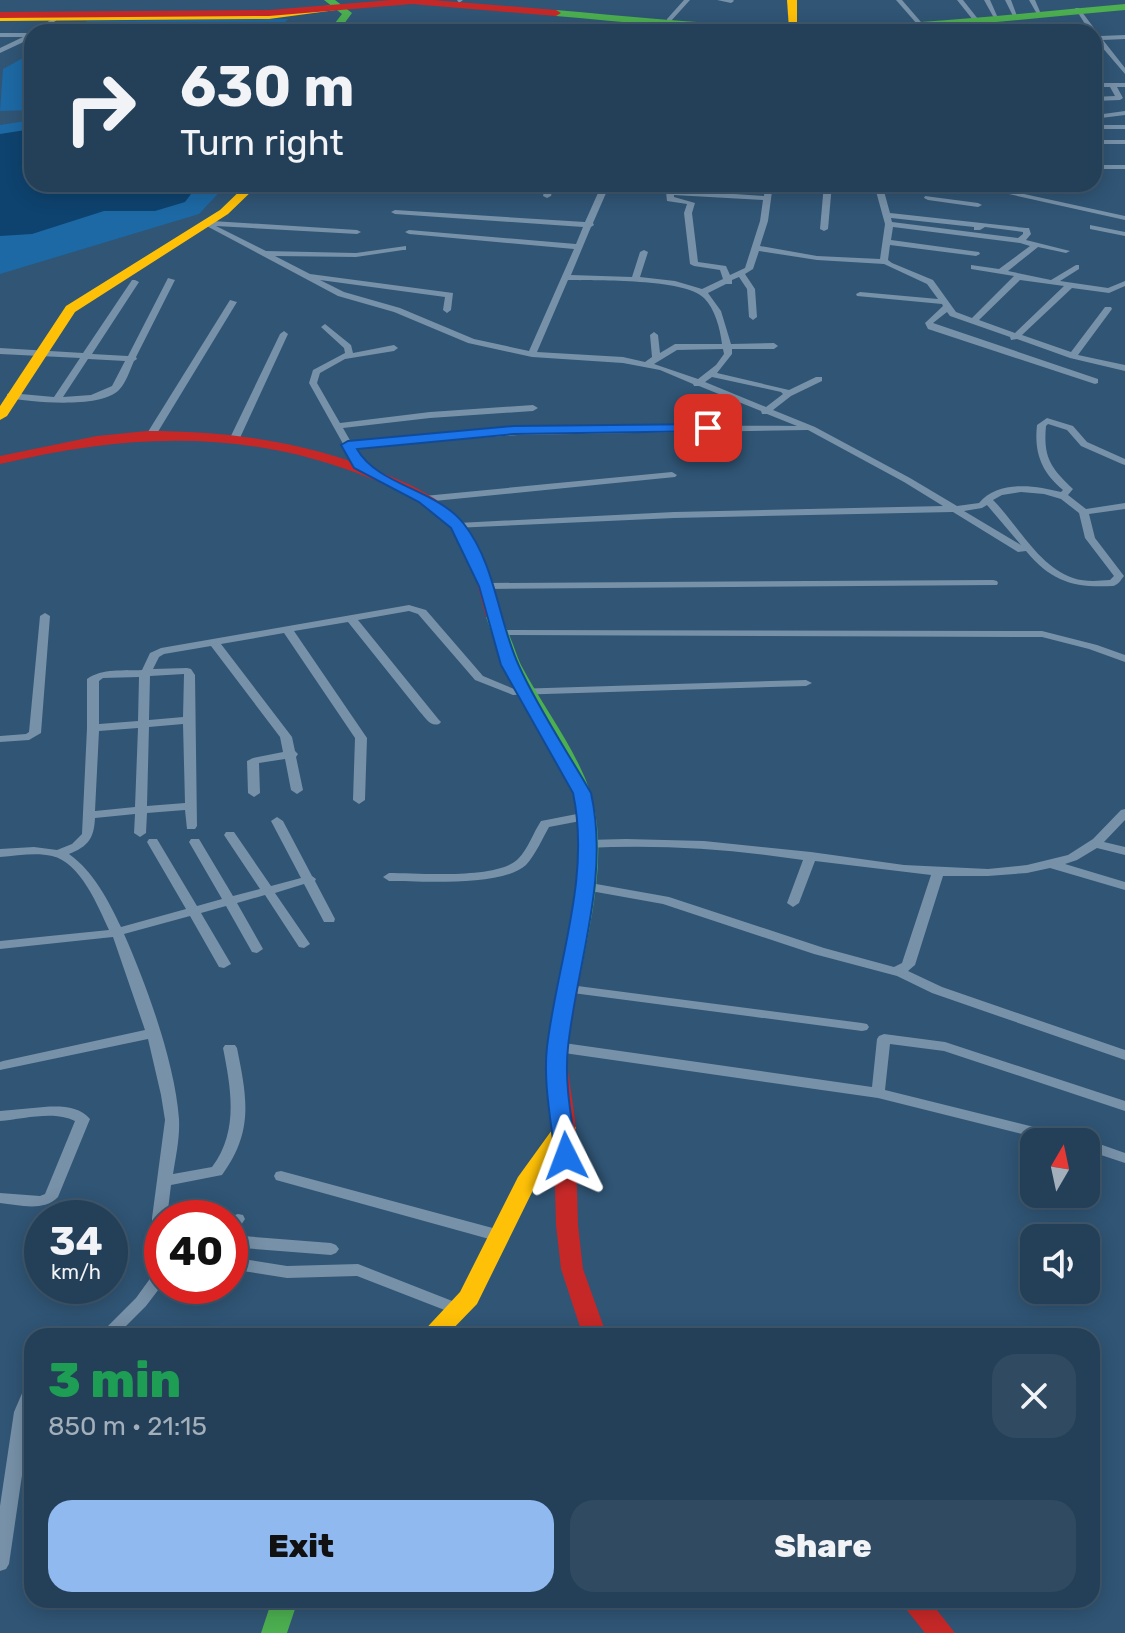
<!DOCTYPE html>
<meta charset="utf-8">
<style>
:root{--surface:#244058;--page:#304b61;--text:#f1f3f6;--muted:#a3afba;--line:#41596e;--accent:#90b9f0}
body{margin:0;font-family:Rubik,sans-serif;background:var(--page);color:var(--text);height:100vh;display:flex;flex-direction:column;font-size:30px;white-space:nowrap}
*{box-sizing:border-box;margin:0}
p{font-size:26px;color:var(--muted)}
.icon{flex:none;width:44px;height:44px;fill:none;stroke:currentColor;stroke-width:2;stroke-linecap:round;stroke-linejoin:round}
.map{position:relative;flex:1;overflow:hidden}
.details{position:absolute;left:24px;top:1328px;width:1076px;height:280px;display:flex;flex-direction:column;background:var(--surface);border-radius:24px;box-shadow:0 4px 20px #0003,0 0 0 2px var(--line)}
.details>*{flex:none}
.banner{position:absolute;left:24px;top:24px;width:1078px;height:168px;border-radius:24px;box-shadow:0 4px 20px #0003,0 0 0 2px var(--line);background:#244058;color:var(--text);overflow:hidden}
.needle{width:52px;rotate:9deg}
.buttons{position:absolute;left:1020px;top:1128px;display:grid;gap:16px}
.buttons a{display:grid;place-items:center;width:80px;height:80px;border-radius:16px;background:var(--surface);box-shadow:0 4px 20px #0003,0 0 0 2px var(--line);font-size:40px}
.speed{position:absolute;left:24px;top:1200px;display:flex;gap:16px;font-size:40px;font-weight:700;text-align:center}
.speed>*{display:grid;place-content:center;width:104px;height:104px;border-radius:50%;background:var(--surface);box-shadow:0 4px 20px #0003,0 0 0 2px var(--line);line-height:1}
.speed small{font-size:20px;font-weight:400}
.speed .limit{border:12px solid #d22;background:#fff;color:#111}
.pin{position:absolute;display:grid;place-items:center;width:68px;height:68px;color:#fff;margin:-34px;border-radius:16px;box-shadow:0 4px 12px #0006}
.me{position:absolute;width:88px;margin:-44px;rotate:357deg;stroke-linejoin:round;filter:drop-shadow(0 0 6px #0008)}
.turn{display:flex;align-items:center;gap:28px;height:168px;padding:0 24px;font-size:36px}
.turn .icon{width:104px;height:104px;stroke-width:2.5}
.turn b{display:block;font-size:56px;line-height:68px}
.round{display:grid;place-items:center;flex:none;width:84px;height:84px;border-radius:24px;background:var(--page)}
.overview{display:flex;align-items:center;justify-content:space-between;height:136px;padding:0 24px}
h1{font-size:48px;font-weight:800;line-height:60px;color:#1e9e55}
.primary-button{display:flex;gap:16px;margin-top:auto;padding:16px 24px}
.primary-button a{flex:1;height:92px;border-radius:24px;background:var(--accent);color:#111;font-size:32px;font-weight:800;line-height:92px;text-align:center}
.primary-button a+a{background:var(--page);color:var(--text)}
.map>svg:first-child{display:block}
</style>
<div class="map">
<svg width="1125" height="1633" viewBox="0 0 1125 1633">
<rect width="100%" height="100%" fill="#305575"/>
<!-- green -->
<g fill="#1d69a5">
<path d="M 288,19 L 276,32 L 68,32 L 87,21 Z"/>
<path d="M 32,53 L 32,110 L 0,111 L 3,69 Z"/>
<path d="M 32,120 L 32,184 L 227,184 L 199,214 L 0,274 L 0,125 Z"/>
</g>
<!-- water -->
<path fill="#0e436f" d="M 32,129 L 32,184 L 197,186 L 185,202 L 155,211 L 104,211 L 32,234 L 0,236 L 0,134 Z"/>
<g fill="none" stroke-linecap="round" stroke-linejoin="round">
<!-- street -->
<g fill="#7791a8" fill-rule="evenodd">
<path d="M 457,0 L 463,0 L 459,3 Z"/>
<path d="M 684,0 L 690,0 L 671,21 L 667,21 L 667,19 Z"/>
<path d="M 717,0 L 733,0 L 734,1 L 731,3 Z"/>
<path d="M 896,0 L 902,0 L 921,22 L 921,24 L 917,24 Z"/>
<path d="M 957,0 L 963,0 L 978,19 L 977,20 L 973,20 Z"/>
<path d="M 984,0 L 990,0 L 998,18 L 994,18 Z"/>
<path d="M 1005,0 L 1011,0 L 1017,16 L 1013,16 Z"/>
<path d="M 1029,0 L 1035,0 L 1041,14 L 1037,14 Z"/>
<path d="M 1075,8 L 1079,8 L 1100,36 L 1125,35 L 1125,39 L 1103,40 L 1125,68 L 1125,74 L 1095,39 L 1094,32 L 1090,32 Z"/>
<path d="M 54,17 L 59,18 L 42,32 L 35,32 Z"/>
<path d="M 0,33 L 32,33 L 32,38 L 0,53 L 0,48 L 23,37 L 0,37 Z"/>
<path d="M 1094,83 L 1125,83 L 1125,87 L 1117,87 L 1123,98 L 1120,100 L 1094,101 L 1094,97 L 1115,96 L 1110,87 L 1094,87 Z"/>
<path d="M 1125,111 L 1125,115 L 1101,118 L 1100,125 L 1125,125 L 1125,129 L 1094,129 L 1096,115 Z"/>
<rect x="1094" y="140" width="31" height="4"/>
<path d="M 1099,165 L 1125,165 L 1125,169 L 1102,169 L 1098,167 Z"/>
<path d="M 546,184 L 554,184 L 551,196 L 547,198 L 543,196 Z"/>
<path d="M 602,184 L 610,184 L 593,223 L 594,225 L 591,227 L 571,275 L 632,277 L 640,252 L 644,250 L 648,252 L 640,277 L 675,281 L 702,289 L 723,279 L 720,270 L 694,266 L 690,264 L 684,213 L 687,204 L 667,201 L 666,192 L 668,184 L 676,184 L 675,190 L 764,196 L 765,184 L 773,184 L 768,221 L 760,246 L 817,256 L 880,259 L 885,224 L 874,184 L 882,184 L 890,213 L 1026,228 L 1029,228 L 1031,234 L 1026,240 L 1070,251 L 1066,253 L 1038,247 L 1008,271 L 1051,280 L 1076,265 L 1079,265 L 1079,269 L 1060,281 L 1108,288 L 1125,281 L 1125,286 L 1109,293 L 1072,288 L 1022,335 L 1071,352 L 1105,307 L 1111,307 L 1112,309 L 1078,355 L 1125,365 L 1125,371 L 1070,358 L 1017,339 L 1011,340 L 1010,337 L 950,316 L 947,312 L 933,323 L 1098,379 L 1098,383 L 1095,384 L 928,329 L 925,323 L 943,306 L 942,304 L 857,296 L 856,294 L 860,292 L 938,299 L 927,284 L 884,264 L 817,260 L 759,251 L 753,269 L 745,274 L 755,289 L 757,317 L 753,320 L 749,317 L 747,289 L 739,277 L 732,280 L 732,284 L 726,284 L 708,293 L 721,311 L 731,344 L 774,343 L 778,346 L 774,349 L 732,349 L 732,354 L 717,373 L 789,390 L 816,377 L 822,377 L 822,381 L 791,396 L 773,410 L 815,427 L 910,478 L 957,506 L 979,503 C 998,480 1035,485 1061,492 L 1063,490 C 1041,472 1034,452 1037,425 L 1047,418 L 1073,426 L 1087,442 L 1125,459 L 1125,465 L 1122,464 L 1081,446 L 1067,430 L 1048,424 L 1046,426 C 1043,458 1051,468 1073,489 L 1068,495 L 1086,509 L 1125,503 L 1125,509 L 1089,514 L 1095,538 L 1124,576 C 1121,580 1118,585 1113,586 C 1074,588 1052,582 1026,551 L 1018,552 L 953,512 L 674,518 L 454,528 L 454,524 L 458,523 L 674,512 L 943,506 L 904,482 L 808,430 L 518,435 L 354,447 L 364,465 L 362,467 L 356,467 L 309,383 L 313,370 L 345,353 L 344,348 L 321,327 L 325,324 L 351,345 L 353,353 L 394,345 L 398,348 L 394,351 L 345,359 L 320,373 L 317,383 L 340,423 L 430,412 L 533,405 L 538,408 L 533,411 L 430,418 L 343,428 L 351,442 C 499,427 648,425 797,426 L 767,414 L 762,414 L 761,411 L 699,386 L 694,386 L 693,384 L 660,370 L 623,363 L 532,357 L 468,343 L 394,312 L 338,296 L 201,223 L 212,221 L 357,230 L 361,232 L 357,234 L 216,226 L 266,251 L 356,253 L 406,246 L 406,250 L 403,250 L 356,257 L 275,256 L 310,274 L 453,293 L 451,310 L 447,313 L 443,310 L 445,297 L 320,280 L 344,292 L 400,308 L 474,339 L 529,351 L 574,249 L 409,234 L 405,232 L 409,230 L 576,244 L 583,227 L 395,214 L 391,212 L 395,210 L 585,222 ZM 674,195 L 763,200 L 760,221 L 745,268 L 730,275 L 726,266 L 698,262 L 692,213 L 695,203 L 674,197 ZM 891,218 L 974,227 L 974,230 L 980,230 L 985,227 L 1023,232 L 1023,234 L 1018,238 L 892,222 ZM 893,227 L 1020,243 L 1030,246 L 999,269 L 971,265 L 971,269 L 1014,276 L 972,318 L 956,312 L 933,280 L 892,263 L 888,260 L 890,245 L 976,256 L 980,254 L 979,252 L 891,240 ZM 568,280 C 598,281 684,278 704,298 C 715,309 720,328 722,344 L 675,344 L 660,353 L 658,335 L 654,332 L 650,335 L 652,357 L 645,362 L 623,357 L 537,352 ZM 1020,280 L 1064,286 L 1015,333 L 979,320 ZM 723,349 L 724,354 L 716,365 L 698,379 L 654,364 L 677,350 ZM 712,377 L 781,392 L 783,394 L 766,407 L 705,382 ZM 1021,492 L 1044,494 L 1061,499 L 1079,513 L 1085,538 L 1114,576 L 1110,580 C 1097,581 1085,582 1073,578 C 1038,566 1018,525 993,500 L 1002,495 ZM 987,505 L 1021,545 L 964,511 L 982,508 Z"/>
<path d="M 824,184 L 832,184 L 828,229 L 824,231 L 820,229 Z"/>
<path d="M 964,184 L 978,184 L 1125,216 L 1125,220 Z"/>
<path d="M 925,196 L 978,203 L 982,205 L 978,207 L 928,200 L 924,198 Z"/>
<path d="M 1090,225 L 1125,232 L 1125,236 L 1090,229 Z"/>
<path d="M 168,278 L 175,280 L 136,357 L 137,359 L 134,361 C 130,370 126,383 119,390 C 100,409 32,402 7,398 L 7,394 L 10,393 L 54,397 L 80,358 L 0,354 L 0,348 L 83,353 L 132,280 L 135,280 L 139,282 L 92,354 L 128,356 ZM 88,359 L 125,361 L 112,386 L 91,395 L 63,397 Z"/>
<path d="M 230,300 L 237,302 L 156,435 L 154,437 L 148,437 L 146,435 Z"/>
<path d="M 284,331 L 288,334 L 239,440 L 237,442 L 231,442 L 229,440 L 280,334 Z"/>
<path d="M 672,472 L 677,475 L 675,477 L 424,502 L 419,499 L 424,496 Z"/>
<path d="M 993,580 L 997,581 L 998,583 L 997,585 L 487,589 L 482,586 L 487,583 Z"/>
<path d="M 409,605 L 426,610 L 483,676 L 514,689 L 806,680 L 812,683 L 806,686 L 513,695 L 475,680 L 418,614 L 409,611 L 358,620 L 439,720 L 441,722 L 439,724 C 430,727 426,718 420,712 L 348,622 L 294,631 L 367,738 L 365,800 L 359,804 L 353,800 L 355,738 L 284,633 L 221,644 L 292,737 L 295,751 L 298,754 L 296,757 L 303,790 L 297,794 L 291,790 L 285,759 L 259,763 L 260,793 L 254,797 L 248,793 L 247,761 L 253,758 L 283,752 L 280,737 L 211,646 L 164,654 L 159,657 L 153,669 L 187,668 L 191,669 L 195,675 L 197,826 L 195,829 L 187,829 L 185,810 L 147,813 L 146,833 L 140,837 L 134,833 L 135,814 L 95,818 C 94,838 89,846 69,854 C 94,872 108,900 121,927 L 186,909 L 147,842 L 149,839 L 157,839 L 197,906 L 222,899 L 189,842 L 191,839 L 199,839 L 233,896 L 260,889 L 224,835 L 226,832 L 234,832 L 271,886 L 301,878 L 271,821 L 277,817 L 283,821 L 312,876 L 316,879 L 315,881 L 335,919 L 334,922 L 324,922 L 304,884 L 275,893 L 310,944 L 304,948 L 299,947 L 265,895 L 237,903 L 263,949 L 257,953 L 252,952 L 226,906 L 201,913 L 231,964 L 224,968 L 219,967 L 190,916 L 124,934 C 147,986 175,1063 179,1119 C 180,1137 176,1156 173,1174 L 212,1167 C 239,1131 231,1089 223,1048 L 225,1045 L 235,1045 L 237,1048 C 247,1098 254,1131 222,1175 L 171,1185 L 167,1218 L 162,1218 L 162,1247 L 157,1245 L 152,1231 L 152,1218 L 165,1120 L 161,1095 L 148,1039 L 0,1070 L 0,1062 L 3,1061 L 145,1030 L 113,937 L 0,949 L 0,941 L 109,930 C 98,906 80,862 52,856 C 35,852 17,856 0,857 L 0,849 L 34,847 L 57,850 L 72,844 L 82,834 L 87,728 L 87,679 C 102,668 124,671 142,670 L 150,653 L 161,648 ZM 184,674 L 183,717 L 149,720 L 150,676 ZM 139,677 L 138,721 L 99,724 L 99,681 L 103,678 ZM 183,724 L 185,803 L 147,806 L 149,727 ZM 138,728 L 135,807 L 95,811 L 99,731 Z"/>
<path d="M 45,613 L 50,616 L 41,733 L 29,740 L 0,742 L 0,736 L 26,734 L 29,732 L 40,616 Z"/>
<path d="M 498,630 L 1042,631 L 1097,645 L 1125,655 L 1125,662 L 1089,649 L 1042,637 L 494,635 L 493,633 Z"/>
<path d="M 1125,809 L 1125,820 L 1104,842 L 1125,847 L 1125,855 L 1097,848 L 1077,860 L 1065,864 L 1125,882 L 1125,890 L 1050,868 L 1027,873 L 988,876 L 943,876 L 915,965 L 908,971 L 942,987 L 1125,1050 L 1125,1060 L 932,993 L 897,976 L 814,954 L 663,904 L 585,890 L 579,886 L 585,882 L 669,897 L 824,948 L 894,967 L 902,963 L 931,875 L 815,861 L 799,903 L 793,907 L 787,903 L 803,860 C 731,849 659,844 586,848 L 580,844 L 586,840 L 626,839 L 704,841 L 811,852 L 904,865 L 988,869 L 1027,865 L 1068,855 L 1093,839 L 1121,810 Z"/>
<path d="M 587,812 L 591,813 L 593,816 L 591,819 L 549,827 C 542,839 536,854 526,865 C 502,887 421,881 389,881 L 383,877 L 389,873 C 418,873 497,880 518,859 C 528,849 533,833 541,821 Z"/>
<path d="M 570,985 L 862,1023 L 867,1024 L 869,1027 L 867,1030 L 862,1031 L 565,992 L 563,989 L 565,986 Z"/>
<path d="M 884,1034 L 945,1042 L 1125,1101 L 1125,1111 L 944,1051 L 890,1044 L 885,1090 L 1074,1137 L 1079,1138 L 1081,1142 L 1086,1140 L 1091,1141 L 1125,1153 L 1125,1163 L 1086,1150 L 1086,1142 L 1054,1142 L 878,1098 L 557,1052 L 552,1050 L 550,1047 L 552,1044 L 557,1042 L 872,1087 L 877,1039 L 879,1036 Z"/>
<path d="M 44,1107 C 61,1106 79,1106 90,1119 L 58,1197 C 44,1212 19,1205 0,1203 L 0,1193 L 40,1196 L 45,1194 L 75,1121 C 54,1110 23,1119 0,1121 L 0,1111 Z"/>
<path d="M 281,1171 L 500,1230 L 505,1232 L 507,1236 L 505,1240 L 500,1242 L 276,1180 L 274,1176 L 276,1172 Z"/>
<path d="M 238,1214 L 243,1215 L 245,1219 L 235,1234 L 230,1235 L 331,1243 L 336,1245 L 339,1249 L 336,1253 L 331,1255 L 230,1247 C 230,1235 225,1217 238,1214 Z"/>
<path d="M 230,1257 L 287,1266 L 358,1264 L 465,1306 L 468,1310 L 465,1314 L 460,1316 L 357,1276 L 287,1278 L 230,1269 Z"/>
<path d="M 162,1267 L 162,1285 L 146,1306 L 116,1336 L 98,1336 L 136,1298 L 157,1269 Z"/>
<path d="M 32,1382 L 32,1407 L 9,1564 L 6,1569 L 0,1571 L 0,1506 L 14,1412 L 26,1384 Z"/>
</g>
<!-- fast -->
<g fill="#4caf50" fill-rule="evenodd">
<path d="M 324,0 L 335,0 L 352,13 L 338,32 L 328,32 L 342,14 Z"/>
<path d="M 1125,4 L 1125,10 C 1024,19 924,31 822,32 C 733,33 645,24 556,16 L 551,13 L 556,10 C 645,18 733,27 822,26 C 924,25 1024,13 1125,4 Z"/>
<path d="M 494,612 C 505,615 515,653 521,665 C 541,703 568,738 585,778 C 611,839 593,909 581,972 L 571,978 L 561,972 C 574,910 592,842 568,780 C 546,722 505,676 486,617 Z"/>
<path d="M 272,1600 L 298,1600 L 287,1633 L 261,1633 Z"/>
</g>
<!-- slow -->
<g fill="#ffc107" fill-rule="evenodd">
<path d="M 787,0 L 797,0 L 797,31 L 789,29 Z"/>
<path d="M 333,5 L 338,8 L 336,10 L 269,19 L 0,21 L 0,15 L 269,13 Z"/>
<path d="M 247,184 L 259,184 L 228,214 L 75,312 L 7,416 L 0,420 L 0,406 L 66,306 L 220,210 Z"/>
<path d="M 565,1121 L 573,1123 L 576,1128 L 538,1180 L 477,1304 L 446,1336 L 419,1336 L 460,1292 L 518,1177 L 557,1123 Z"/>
</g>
<!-- jam -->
<g fill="#c62828" fill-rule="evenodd">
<path d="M 391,0 L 433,0 L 556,10 L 561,13 L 556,16 L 412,4 L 269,16 L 0,18 L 0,12 L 269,10 Z"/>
<path d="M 147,431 C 231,431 307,442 385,474 C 412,485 442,499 462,522 C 484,549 493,584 502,617 L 494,622 L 486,617 C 478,588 472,556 454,532 C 434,506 401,491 372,479 C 246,428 130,433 0,464 L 0,456 L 97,436 Z"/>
<path d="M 571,966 L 581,972 L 566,1056 L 575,1120 L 578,1225 L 583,1269 L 607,1336 L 583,1336 L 561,1269 L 556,1225 L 553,1120 L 546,1056 L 561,972 Z"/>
<path d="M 899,1600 L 929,1600 L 955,1633 L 925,1633 Z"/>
</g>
</g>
<!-- route -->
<path fill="#1a73e8" stroke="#114b97" stroke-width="2" d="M 708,424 L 715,428 L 713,431 L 514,434 L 357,449 C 378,486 437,489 464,524 C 496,565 498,621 519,666 C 539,710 567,751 591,793 C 610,878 577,963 568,1047 C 564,1083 572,1121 577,1156 L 566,1164 L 555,1156 C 551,1120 543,1082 547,1047 C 557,963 591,878 573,793 L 501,665 L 479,586 L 451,528 L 419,502 L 354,468 L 341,445 L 348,441 L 514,426 Z"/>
</svg>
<div class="buttons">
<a><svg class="needle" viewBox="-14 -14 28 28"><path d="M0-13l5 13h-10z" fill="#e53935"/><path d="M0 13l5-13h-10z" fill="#a3afba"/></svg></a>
<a><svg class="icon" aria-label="sound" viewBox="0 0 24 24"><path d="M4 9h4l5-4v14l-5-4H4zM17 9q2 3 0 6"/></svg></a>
</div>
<div class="speed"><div>34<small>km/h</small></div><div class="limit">40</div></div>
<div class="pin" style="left:708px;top:428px;background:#d93025"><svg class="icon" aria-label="arrive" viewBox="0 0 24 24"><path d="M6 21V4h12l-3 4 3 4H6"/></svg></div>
<svg class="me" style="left:566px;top:1156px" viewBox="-20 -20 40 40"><path d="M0-17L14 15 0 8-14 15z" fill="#1a73e8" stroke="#fff" stroke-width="4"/></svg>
<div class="banner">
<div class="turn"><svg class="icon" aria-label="right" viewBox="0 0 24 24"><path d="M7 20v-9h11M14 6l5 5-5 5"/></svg><div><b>630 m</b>Turn right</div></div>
</div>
<section class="details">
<div class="overview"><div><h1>3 min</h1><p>850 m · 21:15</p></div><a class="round"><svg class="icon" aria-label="close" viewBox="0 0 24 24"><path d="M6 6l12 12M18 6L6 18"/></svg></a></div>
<div class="primary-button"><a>Exit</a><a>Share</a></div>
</section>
</div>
